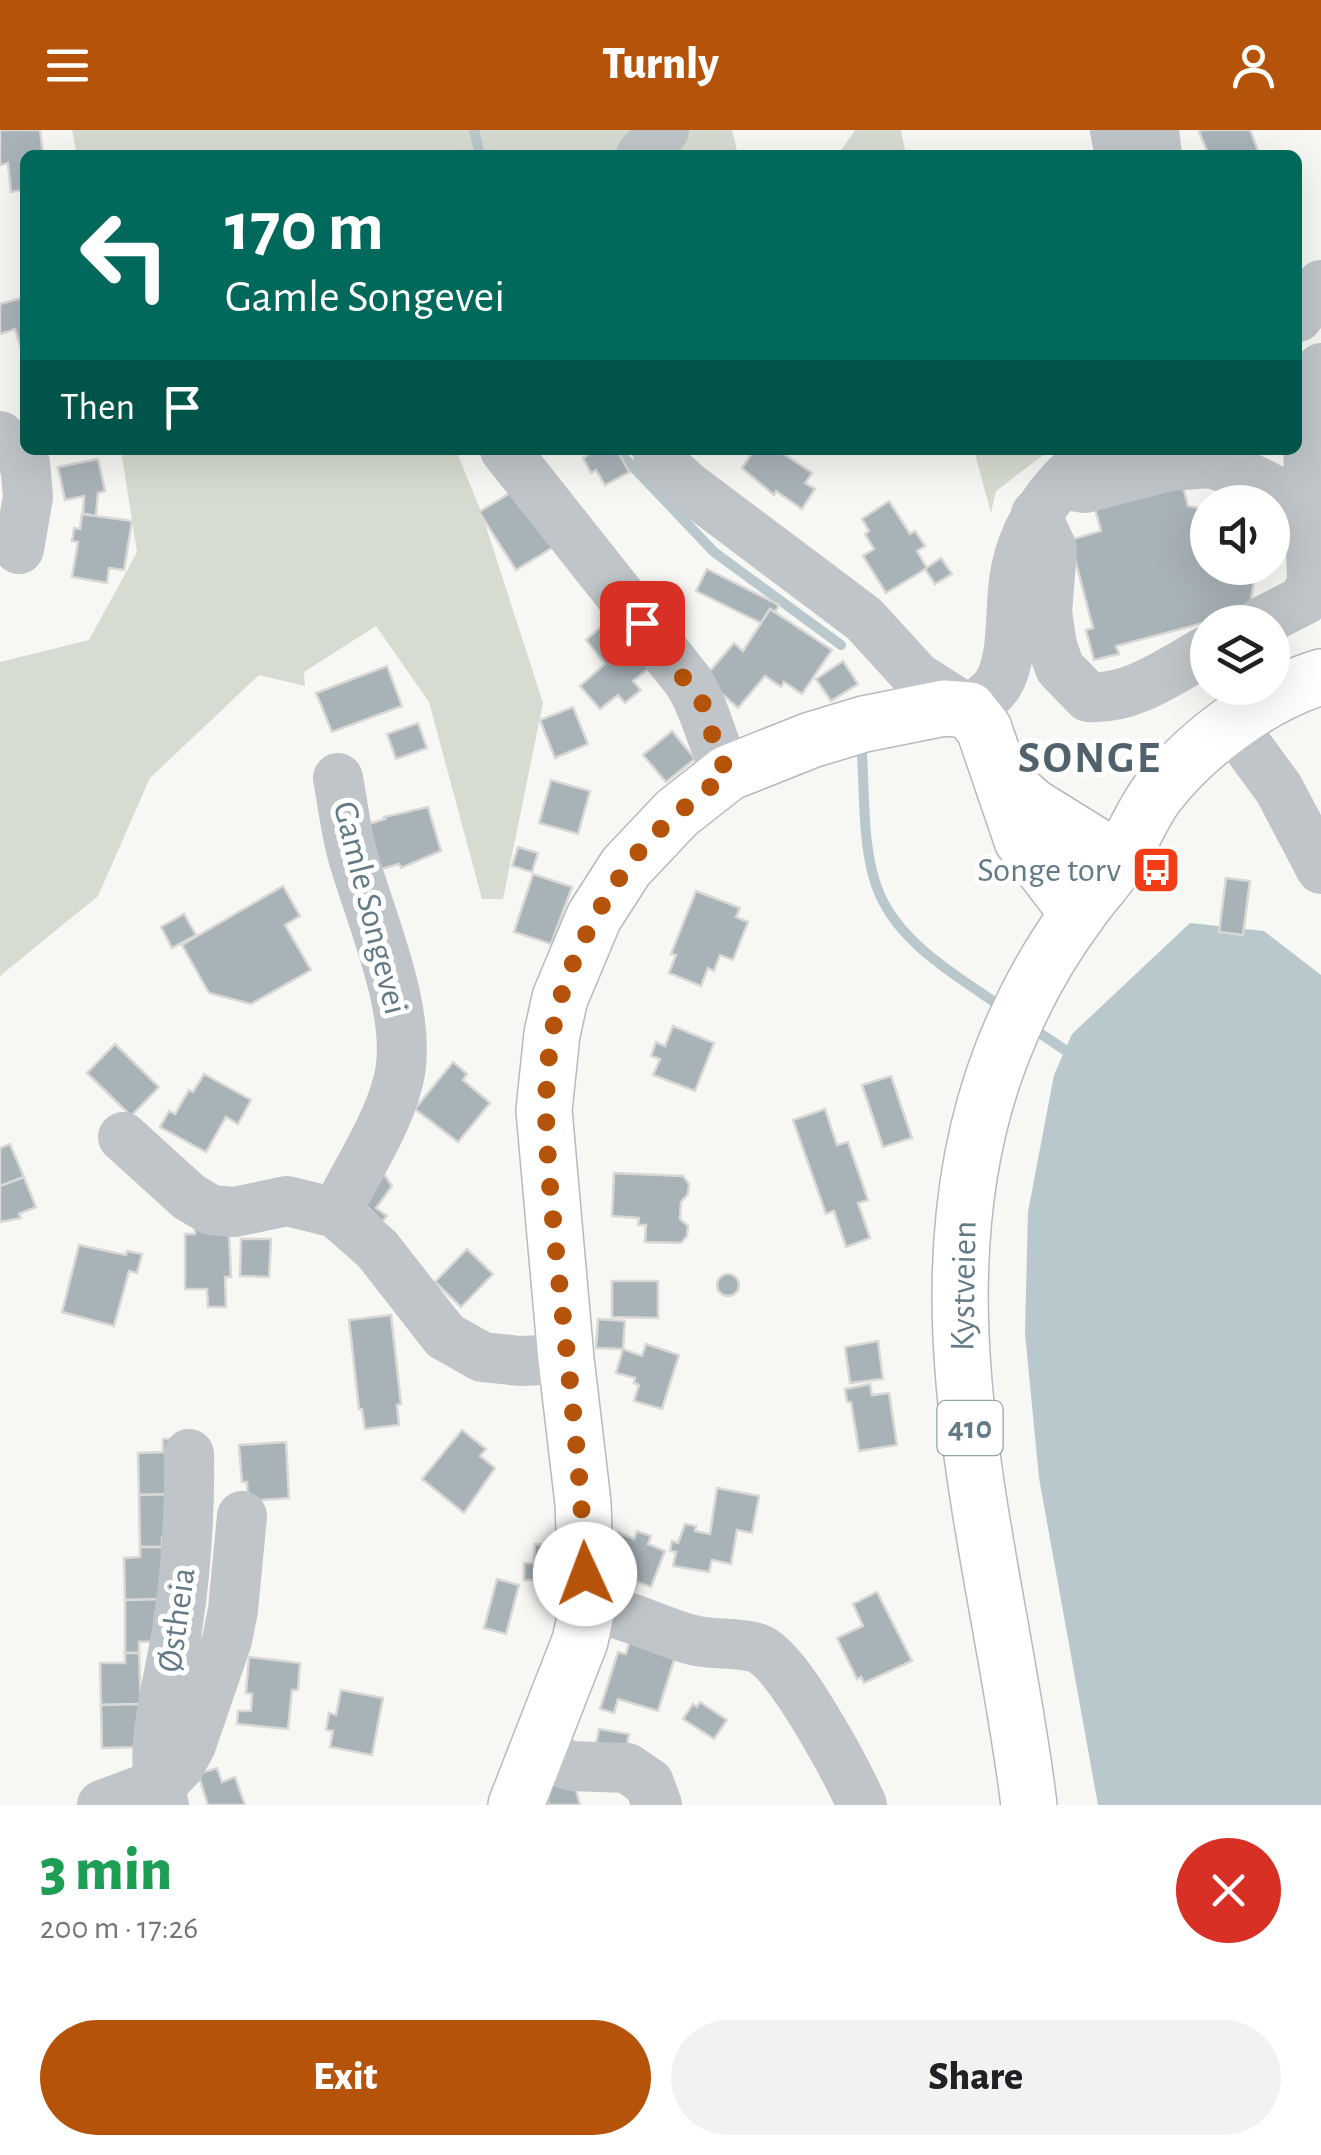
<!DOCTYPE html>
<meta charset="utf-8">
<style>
:root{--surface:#fff;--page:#f2f2f2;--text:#202124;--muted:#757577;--accent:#b45309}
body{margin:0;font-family:"Alegreya Sans",sans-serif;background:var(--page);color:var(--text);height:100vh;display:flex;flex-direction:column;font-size:38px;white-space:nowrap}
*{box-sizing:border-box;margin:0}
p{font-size:32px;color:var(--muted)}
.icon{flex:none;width:55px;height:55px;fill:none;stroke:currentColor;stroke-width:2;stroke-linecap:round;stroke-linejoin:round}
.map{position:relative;height:1675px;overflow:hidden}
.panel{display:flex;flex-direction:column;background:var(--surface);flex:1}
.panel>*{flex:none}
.top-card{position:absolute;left:20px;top:20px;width:1282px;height:305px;border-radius:15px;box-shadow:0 10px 40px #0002;background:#00695c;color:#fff;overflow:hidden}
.buttons{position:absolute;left:1190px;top:355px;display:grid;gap:20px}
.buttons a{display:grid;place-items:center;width:100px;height:100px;border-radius:50%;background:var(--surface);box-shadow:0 10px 40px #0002;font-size:50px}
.pin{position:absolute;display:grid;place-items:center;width:85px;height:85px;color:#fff;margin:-42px;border-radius:20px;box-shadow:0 5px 15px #0006}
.me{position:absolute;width:110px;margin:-55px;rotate:358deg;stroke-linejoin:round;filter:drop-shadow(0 0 8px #0008)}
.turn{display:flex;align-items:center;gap:35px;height:210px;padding:0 40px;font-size:45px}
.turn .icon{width:130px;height:130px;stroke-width:2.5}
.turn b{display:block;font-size:70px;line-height:85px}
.then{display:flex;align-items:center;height:95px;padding:0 40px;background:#0003;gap:20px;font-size:38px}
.round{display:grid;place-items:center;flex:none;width:105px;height:105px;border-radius:52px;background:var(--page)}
.headline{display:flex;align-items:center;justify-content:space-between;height:170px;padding:0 40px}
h1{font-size:60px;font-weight:800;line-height:75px;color:#1e9e55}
.action{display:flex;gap:20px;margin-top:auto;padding:20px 40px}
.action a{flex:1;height:115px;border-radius:60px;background:var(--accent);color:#fff;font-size:40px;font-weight:800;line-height:115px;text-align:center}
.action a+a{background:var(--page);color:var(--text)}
header{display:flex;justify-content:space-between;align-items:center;height:130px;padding:0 40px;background:var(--accent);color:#fff;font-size:45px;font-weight:800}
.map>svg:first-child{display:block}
</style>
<header><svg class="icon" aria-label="menu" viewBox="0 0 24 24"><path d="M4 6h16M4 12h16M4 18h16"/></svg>Turnly<svg class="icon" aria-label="person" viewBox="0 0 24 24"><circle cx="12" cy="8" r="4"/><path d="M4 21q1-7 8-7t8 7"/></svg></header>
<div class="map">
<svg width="1321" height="1675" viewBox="0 0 1321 1675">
<rect width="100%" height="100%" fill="#f7f7f3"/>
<!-- green -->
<g fill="#d7dcd2">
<path d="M 72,0 L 732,0 L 738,25 L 77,25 Z"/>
<path d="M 855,0 L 901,0 L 906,25 L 838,25 Z"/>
<path d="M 121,320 L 456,320 L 482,384 L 543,573 L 503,769 L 482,769 L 429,572 L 376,496 L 304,542 L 305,556 L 259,545 L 150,648 L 98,766 L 0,846 L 0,532 L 89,510 L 137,422 Z"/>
<path d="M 974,320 L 1050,320 L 996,361 L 991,383 Z"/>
</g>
<!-- water -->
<path fill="#b9c8cc" d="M 1190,793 L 1264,801 L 1321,845 L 1321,1675 L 1098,1675 L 1039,1348 L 1025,1203 L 1028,1082 L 1054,945 L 1072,904 Z"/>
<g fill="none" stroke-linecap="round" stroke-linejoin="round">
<!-- stream -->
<g stroke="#b9c8cc" stroke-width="10">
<path d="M 474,0 L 480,25"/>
<path d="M 617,320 L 714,422 L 841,515"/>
<path d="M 862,625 C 865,669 862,724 880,765 C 903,817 961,848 1006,880"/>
<path d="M 1032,898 L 1065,920"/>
</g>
</g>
<!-- building -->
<g fill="#a8b3b8" stroke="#d9d8d6" stroke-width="2.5">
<path d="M 0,0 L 40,0 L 43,25 L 25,25 L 25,60 L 11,62 L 8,33 L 0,35 Z"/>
<path d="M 1203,0 L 1250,0 L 1258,20 L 1246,25 L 1209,25 L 1199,2 Z"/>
<path d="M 25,167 L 25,221 L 22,222 L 15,199 L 0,204 L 0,174 Z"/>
<path d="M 596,320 L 617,320 L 629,342 L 605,355 L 596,340 L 591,343 L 583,328 Z"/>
<path d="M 754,320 L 778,320 L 812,343 L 805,353 L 815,359 L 802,379 L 776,361 L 774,365 L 742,338 Z"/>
<path d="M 98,329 L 105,361 L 98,363 L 96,386 L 83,384 L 84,366 L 65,370 L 58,337 Z"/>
<path d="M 1181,349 L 1188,376 L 1208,380 L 1208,438 L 1256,438 L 1249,481 L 1116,516 L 1119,524 L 1094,530 L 1086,500 L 1093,498 L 1070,410 L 1101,401 L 1093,372 Z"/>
<path d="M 518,358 L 555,416 L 516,440 L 479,382 Z"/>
<path d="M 889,371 L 910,404 L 915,401 L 925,416 L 917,421 L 927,438 L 886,463 L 863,426 L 874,419 L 865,404 L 869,401 L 862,389 Z"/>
<path d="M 82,384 L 132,391 L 124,440 L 109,438 L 107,453 L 72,447 L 78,412 L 72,411 L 74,398 L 80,399 Z"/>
<path d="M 941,428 L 952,444 L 935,454 L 925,439 Z"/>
<path d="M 707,439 L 779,475 L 775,482 L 770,479 L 761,493 L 696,461 Z"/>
<path d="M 770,479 L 832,520 L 802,564 L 784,552 L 781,557 L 765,546 L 738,578 L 704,548 L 734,513 L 743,521 Z"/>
<path d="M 619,481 L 660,529 L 633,551 L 641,560 L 625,573 L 618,565 L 600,579 L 580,556 L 605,534 L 586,510 Z"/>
<path d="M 843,531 L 858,554 L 831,571 L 816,549 Z"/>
<path d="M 387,536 L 402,576 L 332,602 L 316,563 Z"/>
<path d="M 573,577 L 588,614 L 555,628 L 540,590 Z"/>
<path d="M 418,593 L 427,618 L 396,629 L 387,604 Z"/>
<path d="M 672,601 L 695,629 L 666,652 L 643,625 Z"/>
<path d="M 551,650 L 590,661 L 578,704 L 539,693 Z"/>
<path d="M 428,677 L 441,721 L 401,738 L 399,734 L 378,740 L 365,695 L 385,689 L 384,687 Z"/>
<path d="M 518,717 L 538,723 L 532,742 L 512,736 Z"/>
<path d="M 533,744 L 572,757 L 551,814 L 514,802 Z"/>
<path d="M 1226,748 L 1250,751 L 1243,805 L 1219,802 Z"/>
<path d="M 283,756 L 300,786 L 285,795 L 311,840 L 251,874 L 209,863 L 182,815 Z"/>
<path d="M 696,761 L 740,778 L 736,787 L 748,792 L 733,830 L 720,825 L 714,841 L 708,838 L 701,856 L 669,843 L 676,825 L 671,824 Z"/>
<path d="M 184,784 L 196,805 L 172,818 L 161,797 Z"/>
<path d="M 673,896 L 714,913 L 695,961 L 653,945 L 660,929 L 651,926 L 656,912 L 665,916 Z"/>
<path d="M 115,914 L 159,957 L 131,986 L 87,943 Z"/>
<path d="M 453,932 L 467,944 L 463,950 L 490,973 L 458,1012 L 415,979 Z"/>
<path d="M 204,944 L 251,970 L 238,994 L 226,987 L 206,1022 L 160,997 L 169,981 L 175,984 L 189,960 L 193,962 Z"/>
<path d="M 891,946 L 912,1008 L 883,1017 L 862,955 Z"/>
<path d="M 825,979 L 837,1015 L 848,1012 L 868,1070 L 858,1073 L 870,1108 L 846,1117 L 834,1081 L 826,1084 L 793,990 Z"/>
<path d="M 10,1014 L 24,1047 L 0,1056 L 0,1018 Z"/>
<path d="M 376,1033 L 392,1056 L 376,1078 L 387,1086 L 382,1092 L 358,1068 Z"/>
<path d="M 614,1043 L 683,1046 L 689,1054 L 688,1064 L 681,1072 L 680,1089 L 688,1096 L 687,1106 L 681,1113 L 645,1112 L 646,1095 L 638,1095 L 639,1088 L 612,1086 Z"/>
<path d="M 24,1047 L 36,1077 L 19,1084 L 21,1088 L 0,1092 L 0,1056 Z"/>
<path d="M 195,1094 L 229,1103 L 231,1147 L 225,1147 L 226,1177 L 208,1177 L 207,1159 L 185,1159 L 185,1104 L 195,1104 Z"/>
<path d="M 241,1109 L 271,1109 L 269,1147 L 240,1146 Z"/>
<path d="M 79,1115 L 126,1125 L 127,1121 L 142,1124 L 137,1143 L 129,1141 L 114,1196 L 62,1182 Z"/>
<path d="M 467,1119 L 493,1144 L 461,1177 L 435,1152 Z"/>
<circle cx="728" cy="1155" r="11"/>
<path d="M 612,1151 L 658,1151 L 658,1188 L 612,1187 Z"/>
<path d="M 391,1185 L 401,1274 L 397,1275 L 399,1295 L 365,1299 L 362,1279 L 359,1279 L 349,1190 Z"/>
<path d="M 598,1189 L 625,1191 L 623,1219 L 596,1218 Z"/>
<path d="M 878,1211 L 883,1249 L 850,1253 L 845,1217 Z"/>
<path d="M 646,1214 L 679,1225 L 662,1279 L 634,1271 L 639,1255 L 634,1253 L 635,1248 L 616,1243 L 623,1219 L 642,1226 Z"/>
<path d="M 870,1254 L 872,1265 L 889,1263 L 897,1315 L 859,1321 L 851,1272 L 847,1272 L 845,1259 Z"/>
<path d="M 462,1300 L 486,1319 L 480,1326 L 495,1338 L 464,1383 L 422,1349 Z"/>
<path d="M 163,1309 L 178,1309 L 180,1364 L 139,1365 L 138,1323 L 163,1322 Z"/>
<path d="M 286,1312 L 289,1368 L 248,1371 L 247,1352 L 242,1352 L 239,1315 Z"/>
<path d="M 717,1358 L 759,1366 L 752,1403 L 737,1400 L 731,1434 L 712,1430 L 709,1442 L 673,1436 L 676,1422 L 670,1421 L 672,1411 L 678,1413 L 685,1394 L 696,1396 L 695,1401 L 710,1404 Z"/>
<path d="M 180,1364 L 181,1407 L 162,1407 L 162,1417 L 140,1417 L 139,1365 Z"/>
<path d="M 637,1401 L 651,1406 L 648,1414 L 665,1421 L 651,1457 L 638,1452 L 632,1466 L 606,1456 L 612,1441 L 618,1443 L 623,1431 L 609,1425 L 618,1402 L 634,1409 Z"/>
<path d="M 535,1414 L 571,1415 L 570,1452 L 524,1450 L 524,1433 L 534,1433 Z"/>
<path d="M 140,1417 L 162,1417 L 165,1469 L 125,1470 L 124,1428 L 140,1427 Z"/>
<path d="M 497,1449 L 519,1455 L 506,1504 L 484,1498 Z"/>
<path d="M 877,1462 L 912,1531 L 864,1553 L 861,1547 L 857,1549 L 837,1508 L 863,1496 L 853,1474 Z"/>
<path d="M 165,1469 L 166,1511 L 139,1512 L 139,1523 L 125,1523 L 125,1470 Z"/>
<path d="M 630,1510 L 676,1524 L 658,1581 L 618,1569 L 614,1583 L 600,1579 L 618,1522 L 626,1524 Z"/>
<path d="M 125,1523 L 139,1523 L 141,1574 L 101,1575 L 100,1533 L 125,1533 Z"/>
<path d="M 249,1527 L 300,1533 L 298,1560 L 292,1560 L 288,1599 L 237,1594 L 238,1581 L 251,1581 L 252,1564 L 246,1563 Z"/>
<path d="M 341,1560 L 383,1568 L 372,1625 L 330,1617 L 333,1601 L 326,1600 L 329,1583 L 336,1585 Z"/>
<path d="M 700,1572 L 727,1590 L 714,1609 L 683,1589 L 693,1574 L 697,1577 Z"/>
<path d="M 141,1574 L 142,1617 L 102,1618 L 101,1575 Z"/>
<path d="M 599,1599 L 629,1604 L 627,1615 L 595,1619 Z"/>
<path d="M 217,1638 L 222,1652 L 235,1647 L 245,1675 L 208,1675 L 198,1644 Z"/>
<path d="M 572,1645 L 580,1675 L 549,1675 L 543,1653 Z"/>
</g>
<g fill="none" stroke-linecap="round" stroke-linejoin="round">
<!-- major casing -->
<g stroke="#b4babe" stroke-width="58">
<g id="major">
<path d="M 1005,652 L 1032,676 L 1119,730"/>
<path d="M 516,1675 L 580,1511 L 587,1479 L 583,1373 L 566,1229 L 544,980 L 552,904 L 560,868 L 594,787 L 626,737 L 677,683 L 728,643 L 811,610 L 864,594 L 944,578 L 969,580 L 984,599 L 1022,710 L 1078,784"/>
<path d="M 1029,1675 C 999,1428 907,1167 1002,923 C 1021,874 1047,826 1078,784 C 1091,765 1107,749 1119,730 C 1133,709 1142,684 1157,664 C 1196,614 1260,566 1321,547"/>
</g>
</g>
<!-- minor -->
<g stroke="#bfc5c8" stroke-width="50">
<path d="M 1115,0 L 1120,25"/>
<path d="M 1154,0 L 1157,25"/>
<path d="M 641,25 L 664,0"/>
<path d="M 1298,187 L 1321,155"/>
<path d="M 0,306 L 25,333 L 28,367 L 19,419"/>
<path d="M 505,320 L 688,551 C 707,580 711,613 728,643"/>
<path d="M 657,320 L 661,332 L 687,356 L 864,489 L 917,547 L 969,580 C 978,573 992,564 998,554 C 1016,524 1008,475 1016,439 C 1026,390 1058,349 1099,320"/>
<path d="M 1061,354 L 1085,358 L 1169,336 L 1209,333 L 1234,340 L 1310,378"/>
<path d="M 1036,384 L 1052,419 L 1047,482 L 1052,516 L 1060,538 L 1088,567 C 1132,570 1170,541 1208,520"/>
<path d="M 1261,492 L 1304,470 L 1312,453 L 1307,277 L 1321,238"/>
<path d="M 1232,595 L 1279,659 L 1321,739"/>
<path d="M 123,1007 L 189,1067 L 211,1080 L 234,1082 L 287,1071 L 336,1083 L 377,1119 L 445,1206 L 482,1227 L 520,1231 L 566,1229"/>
<path d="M 336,1083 C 357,1040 386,998 398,952 C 415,888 372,792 354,730 C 346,704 343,675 338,648"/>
<path d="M 587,1479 C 624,1481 653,1499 689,1509 C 710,1516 735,1511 757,1518 C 787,1527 848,1644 862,1675"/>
<path d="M 535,1624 L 572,1636 L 627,1638 L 649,1653 L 657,1675"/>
<path d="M 102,1675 L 164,1652 L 180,1635 L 191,1615 L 227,1510 L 233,1480 L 242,1386"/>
<path d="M 164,1675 C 146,1620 169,1556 177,1500 C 186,1441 190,1384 189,1324"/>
</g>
<!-- major -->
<use href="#major" stroke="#fff" stroke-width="55"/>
</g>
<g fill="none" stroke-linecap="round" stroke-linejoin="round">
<!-- route -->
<path stroke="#b45309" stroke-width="18" stroke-dasharray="0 32.4" d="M 585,1444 C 581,1333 566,1222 555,1111 C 548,1031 537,949 560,870 C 573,825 597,780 624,741 C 651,702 691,672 728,643 L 719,627 L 703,574 L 642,493"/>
</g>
<!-- icons -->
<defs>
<g id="bus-square" transform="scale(2.5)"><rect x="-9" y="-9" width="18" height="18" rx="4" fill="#f43c17" stroke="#fff"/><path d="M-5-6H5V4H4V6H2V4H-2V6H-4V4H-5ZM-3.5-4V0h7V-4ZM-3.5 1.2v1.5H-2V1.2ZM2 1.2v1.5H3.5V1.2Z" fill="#fff"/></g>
</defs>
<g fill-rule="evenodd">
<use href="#bus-square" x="1156" y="740"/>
</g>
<g text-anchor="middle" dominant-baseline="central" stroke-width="10" stroke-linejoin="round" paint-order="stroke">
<!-- shield labels -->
<rect fill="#fff" stroke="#92a2ab" stroke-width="2.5" x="937.5" y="1271" width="65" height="54" rx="8"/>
<g font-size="32" font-weight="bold" fill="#637a87">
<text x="970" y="1298">410</text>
</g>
<!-- poi labels -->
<g font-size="35" fill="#637a87" stroke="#fff" text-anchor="end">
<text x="1121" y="740">Songe torv</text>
</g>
<!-- street labels -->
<g font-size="35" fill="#637a87" stroke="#fff">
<text transform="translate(370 778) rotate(76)">Gamle Songevei</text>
<text transform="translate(964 1156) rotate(-89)">Kystveien</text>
<text transform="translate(177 1490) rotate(-82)">Østheia</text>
</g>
<!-- district labels -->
<g font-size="45" font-weight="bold" letter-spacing="2.5" fill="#52626c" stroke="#fff">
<text x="1090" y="628">SONGE</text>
</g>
</g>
</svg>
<div class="buttons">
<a><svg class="icon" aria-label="sound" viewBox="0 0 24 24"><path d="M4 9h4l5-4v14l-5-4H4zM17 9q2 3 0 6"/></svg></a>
<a><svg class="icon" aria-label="layers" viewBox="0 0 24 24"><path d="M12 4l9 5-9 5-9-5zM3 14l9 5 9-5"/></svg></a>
</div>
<div class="pin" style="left:642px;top:493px;background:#d93025"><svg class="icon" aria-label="arrive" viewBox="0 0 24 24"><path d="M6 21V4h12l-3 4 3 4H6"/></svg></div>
<svg class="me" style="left:585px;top:1444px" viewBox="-20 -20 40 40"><circle r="19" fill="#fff"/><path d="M0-13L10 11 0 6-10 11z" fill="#b45309"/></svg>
<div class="top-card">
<div class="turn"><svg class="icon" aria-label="left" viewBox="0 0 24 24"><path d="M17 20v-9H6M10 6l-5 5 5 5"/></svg><div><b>170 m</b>Gamle Songevei</div></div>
<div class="then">Then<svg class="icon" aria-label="arrive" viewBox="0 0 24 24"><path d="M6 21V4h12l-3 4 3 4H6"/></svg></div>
</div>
</div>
<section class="panel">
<div class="headline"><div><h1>3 min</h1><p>200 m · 17:26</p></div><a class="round" style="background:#d93025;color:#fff"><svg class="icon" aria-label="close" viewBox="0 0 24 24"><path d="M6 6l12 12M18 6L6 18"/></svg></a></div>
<div class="action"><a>Exit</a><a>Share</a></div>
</section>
